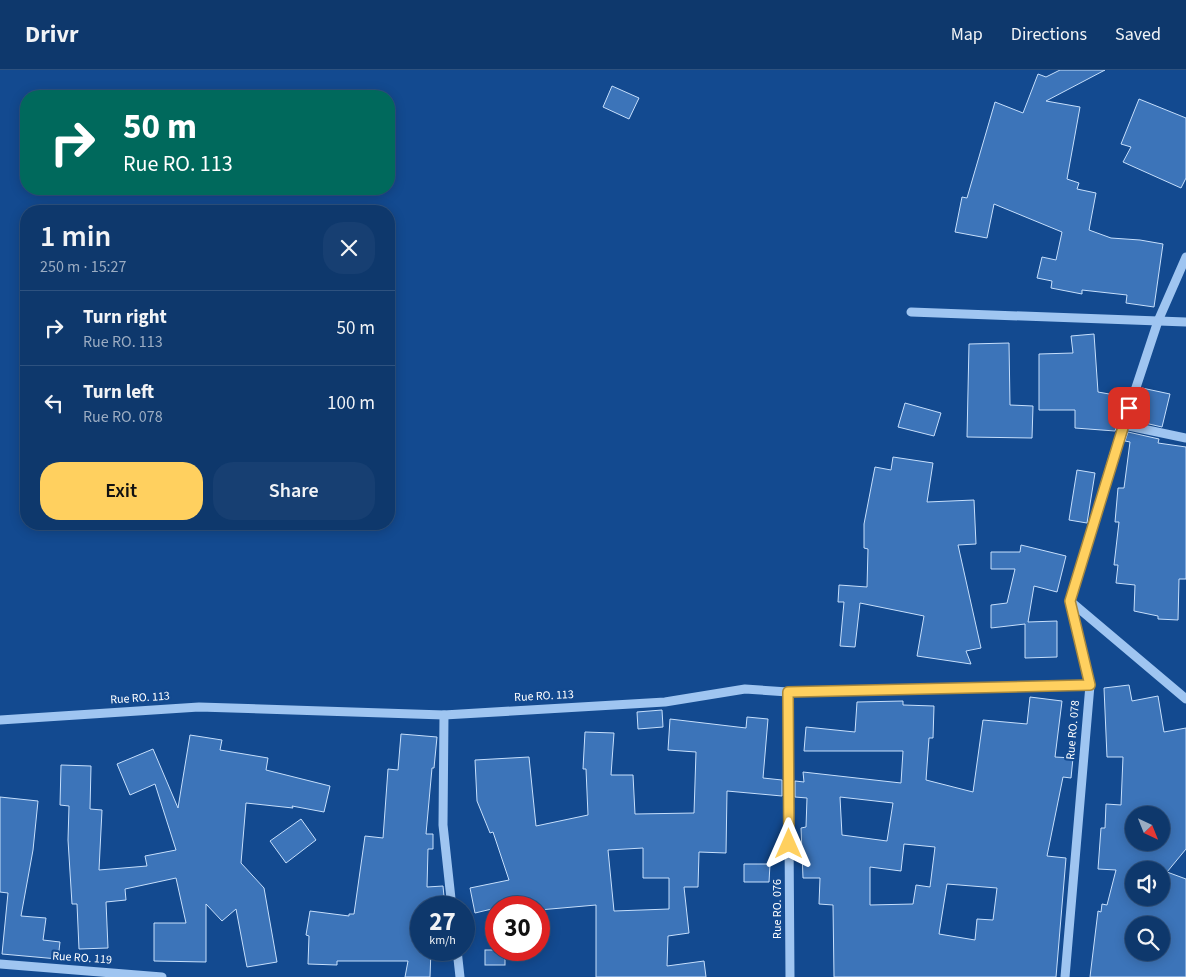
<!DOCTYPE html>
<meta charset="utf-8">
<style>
:root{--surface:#0e386c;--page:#173f72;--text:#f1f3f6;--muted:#9bacc2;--line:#2e527f;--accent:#ffd05f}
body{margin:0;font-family:"Source Sans 3",sans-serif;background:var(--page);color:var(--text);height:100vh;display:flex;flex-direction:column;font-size:19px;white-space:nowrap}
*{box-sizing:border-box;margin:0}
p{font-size:16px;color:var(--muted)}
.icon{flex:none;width:28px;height:28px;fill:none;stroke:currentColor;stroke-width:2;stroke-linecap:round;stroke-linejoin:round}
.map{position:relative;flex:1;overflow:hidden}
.sheet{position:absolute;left:20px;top:135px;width:375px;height:325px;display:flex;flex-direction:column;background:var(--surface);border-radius:20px;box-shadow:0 2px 12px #0003,0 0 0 1px var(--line)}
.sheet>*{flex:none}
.guide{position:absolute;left:20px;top:20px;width:375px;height:105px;border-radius:20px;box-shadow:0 2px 12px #0003,0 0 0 1px var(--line);background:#00695c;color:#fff;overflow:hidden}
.needle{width:32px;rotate:137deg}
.tools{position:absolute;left:1125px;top:736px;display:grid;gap:10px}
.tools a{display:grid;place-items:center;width:45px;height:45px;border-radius:50%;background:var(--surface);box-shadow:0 2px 12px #0003,0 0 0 1px var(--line);font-size:25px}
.speed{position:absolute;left:410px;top:826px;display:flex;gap:10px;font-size:25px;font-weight:700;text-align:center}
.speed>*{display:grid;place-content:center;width:65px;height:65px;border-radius:50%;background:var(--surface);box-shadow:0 2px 12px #0003,0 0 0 1px var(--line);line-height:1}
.speed small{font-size:12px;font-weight:400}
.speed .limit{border:8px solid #d22;background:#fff;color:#111}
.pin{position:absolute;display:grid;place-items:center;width:42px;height:42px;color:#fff;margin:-21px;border-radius:10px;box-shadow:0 2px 8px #0006}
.me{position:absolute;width:55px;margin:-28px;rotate:0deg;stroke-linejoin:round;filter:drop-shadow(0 0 4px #0008)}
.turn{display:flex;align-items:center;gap:18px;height:105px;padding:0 20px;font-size:22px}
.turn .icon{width:65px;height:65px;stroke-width:2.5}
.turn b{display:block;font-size:35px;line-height:42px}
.round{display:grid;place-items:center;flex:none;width:52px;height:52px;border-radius:20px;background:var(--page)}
.head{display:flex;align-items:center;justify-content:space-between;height:85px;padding:0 20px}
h1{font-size:30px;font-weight:600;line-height:38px}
.primary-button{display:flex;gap:10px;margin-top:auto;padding:10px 20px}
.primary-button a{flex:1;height:58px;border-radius:20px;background:var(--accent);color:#111;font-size:20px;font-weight:600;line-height:58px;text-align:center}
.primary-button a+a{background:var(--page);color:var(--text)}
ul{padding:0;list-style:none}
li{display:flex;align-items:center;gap:15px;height:75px;padding:0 20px;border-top:1px solid var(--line)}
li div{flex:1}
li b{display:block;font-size:19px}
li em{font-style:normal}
header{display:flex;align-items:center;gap:30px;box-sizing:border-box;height:70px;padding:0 25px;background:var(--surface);border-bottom:1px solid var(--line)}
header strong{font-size:24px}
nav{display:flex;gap:28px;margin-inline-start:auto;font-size:18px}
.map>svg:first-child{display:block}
</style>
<header>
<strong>Drivr</strong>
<nav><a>Map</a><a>Directions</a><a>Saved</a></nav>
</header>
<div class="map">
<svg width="1186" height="907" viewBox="0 0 1186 907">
<rect width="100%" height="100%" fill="#134a90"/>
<!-- building -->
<g fill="#3c74b9" stroke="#c6dffc" fill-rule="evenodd">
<path d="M 1060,0 L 1105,0 L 1046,31 L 1080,37 L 1067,109 L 1079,113 L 1077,119 L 1096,123 L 1089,160 L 1111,168 L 1140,170 L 1163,174 L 1154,237 L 1126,233 L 1127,225 L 1082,220 L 1082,224 L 1051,218 L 1052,211 L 1037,208 L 1042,187 L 1056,190 L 1062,162 L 994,134 L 987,168 L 955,162 L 962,127 L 967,128 L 995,32 L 1023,43 L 1038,4 L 1046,7 Z"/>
<path d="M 612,16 L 639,28 L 629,49 L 603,37 Z"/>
<path d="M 1139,29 L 1186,48 L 1186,108 L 1181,118 L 1123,92 L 1131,77 L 1121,74 Z"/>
<path d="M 1094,264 L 1098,322 L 1126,327 L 1115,361 L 1075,358 L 1075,340 L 1039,340 L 1039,284 L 1073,283 L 1071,266 Z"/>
<path d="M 1009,273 L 1010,335 L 1033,336 L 1032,368 L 967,367 L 969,274 Z"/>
<path d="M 1142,318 L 1170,324 L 1162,357 L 1132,350 Z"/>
<path d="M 905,333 L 941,343 L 934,366 L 898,357 Z"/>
<path d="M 1128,362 L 1159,369 L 1158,373 L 1186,377 L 1186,509 L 1179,509 L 1178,550 L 1158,549 L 1158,546 L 1134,541 L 1135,515 L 1116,513 L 1118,495 L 1114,495 L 1119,452 L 1115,452 L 1118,418 L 1124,418 L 1130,372 L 1125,371 Z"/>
<path d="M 893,387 L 933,393 L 927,432 L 974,430 L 976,474 L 958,475 L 981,578 L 966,581 L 971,594 L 917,586 L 924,546 L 860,533 L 855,577 L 840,576 L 844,532 L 838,532 L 839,515 L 867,517 L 868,479 L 864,478 L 864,454 L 875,397 L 891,400 Z"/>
<path d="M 1077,400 L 1095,403 L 1087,453 L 1069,450 Z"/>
<path d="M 1021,475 L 1066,486 L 1057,522 L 1034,516 L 1028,552 L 1057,551 L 1057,587 L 1025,588 L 1025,554 L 991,558 L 991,535 L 1007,533 L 1015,499 L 991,499 L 991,482 L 1020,482 Z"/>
<path d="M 1129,615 L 1132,631 L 1158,626 L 1164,662 L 1186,658 L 1186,779 L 1167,802 L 1186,809 L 1186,907 L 1090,907 L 1098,841 L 1101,842 L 1102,834 L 1107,835 L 1116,800 L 1098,799 L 1101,758 L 1105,758 L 1106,734 L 1121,735 L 1123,687 L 1107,687 L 1104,618 ZM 1134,745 L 1161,745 L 1161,772 L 1134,772 ZM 1134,800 L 1161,800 L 1161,828 L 1134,828 ZM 1134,855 L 1161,855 L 1161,882 L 1134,882 Z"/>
<path d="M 1030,627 L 1062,631 L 1055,687 L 1073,688 L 1071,708 L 1063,707 L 1047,786 L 1066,788 L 1056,907 L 834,907 L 833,835 L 819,834 L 820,808 L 803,808 L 801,758 L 806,757 L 807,728 L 795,727 L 795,711 L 804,712 L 803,702 L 901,713 L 903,681 L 804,681 L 806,657 L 855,662 L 857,632 L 903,631 L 903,635 L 934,636 L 933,668 L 929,668 L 926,710 L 973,722 L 983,650 L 1027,654 ZM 840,727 L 893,733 L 887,771 L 842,765 ZM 904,774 L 935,777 L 930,817 L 916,815 L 913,834 L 870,835 L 870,797 L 901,801 ZM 947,814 L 997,818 L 993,850 L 977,849 L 975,870 L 939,864 Z"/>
<path d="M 662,640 L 663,657 L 638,659 L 637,642 Z"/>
<path d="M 747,647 L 768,649 L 763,708 L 782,710 L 782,726 L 727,721 L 726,783 L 699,782 L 698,817 L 684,817 L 689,863 L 668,866 L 667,896 L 704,891 L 706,907 L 596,907 L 596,835 L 539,840 L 539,838 L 496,838 L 475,843 L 470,818 L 509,810 L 493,762 L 490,763 L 477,731 L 475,690 L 529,687 L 536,756 L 588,745 L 586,699 L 583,699 L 585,662 L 614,663 L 611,705 L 633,705 L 635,744 L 694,743 L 696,682 L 668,680 L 670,649 L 746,658 ZM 643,778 L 643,808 L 669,808 L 669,839 L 614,841 L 608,780 Z"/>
<path d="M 401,664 L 437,667 L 434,698 L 432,698 L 426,764 L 433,764 L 433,779 L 428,779 L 427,817 L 443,816 L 445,837 L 421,838 L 421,880 L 431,880 L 430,907 L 405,907 L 408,891 L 337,891 L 337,895 L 308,894 L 309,866 L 306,865 L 310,841 L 349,846 L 349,844 L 354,844 L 365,766 L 383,768 L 388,699 L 398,700 Z"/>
<path d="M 190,665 L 222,670 L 220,680 L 268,688 L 266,700 L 330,716 L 324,742 L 292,736 L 293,738 L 246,733 L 241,793 L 264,818 L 277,892 L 247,897 L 236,839 L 222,851 L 206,834 L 206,892 L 154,891 L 154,853 L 186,853 L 176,808 L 125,819 L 126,830 L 106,832 L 108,878 L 79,879 L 77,834 L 72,834 L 68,770 L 69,736 L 60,735 L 61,695 L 91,696 L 90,739 L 102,740 L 99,800 L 147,796 L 145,786 L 176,780 L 155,714 L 130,725 L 117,694 L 153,679 L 178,738 Z"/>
<path d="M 0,727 L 38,731 L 33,780 L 21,846 L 46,848 L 43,870 L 60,872 L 58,889 L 2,884 L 8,823 L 0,822 Z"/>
<path d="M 301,749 L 316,770 L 286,793 L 270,771 Z"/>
<path d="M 744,794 L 770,794 L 769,812 L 744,812 Z"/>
<rect x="485" y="880" width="20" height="15"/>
</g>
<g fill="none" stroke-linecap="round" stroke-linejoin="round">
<!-- minor -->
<g stroke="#9fc5f1" stroke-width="9">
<path d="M 911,242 L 1186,252"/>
<path d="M 1124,355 L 1186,368"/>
<path d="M 1070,531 L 1186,629"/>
<path d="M 788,622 L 790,907"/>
<path d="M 444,645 L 443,755 L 452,838"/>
<path d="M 0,650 L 199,637 L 444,645 L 665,632 L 745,619 L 788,622 L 1090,615"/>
<path d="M 457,880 L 460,907"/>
<path d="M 0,894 L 162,907"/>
<path d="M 1065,907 L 1090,615 L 1070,531 L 1113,387 L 1158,251 L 1186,187"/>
</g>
</g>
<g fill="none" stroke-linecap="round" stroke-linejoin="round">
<!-- route casing -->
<g stroke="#a6873e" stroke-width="12">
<path id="route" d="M 789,774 L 788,622 L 1090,615 L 1070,531 L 1129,338"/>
</g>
<!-- route -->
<use href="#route" stroke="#ffd05f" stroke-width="9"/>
</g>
<g text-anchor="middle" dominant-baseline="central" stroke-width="4.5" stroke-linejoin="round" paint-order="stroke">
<!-- street labels -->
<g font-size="12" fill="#fff" stroke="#134a90">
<text transform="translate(544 626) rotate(-3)">Rue RO. 113</text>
<text transform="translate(140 628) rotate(-4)">Rue RO. 113</text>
<text transform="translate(1073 660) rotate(-85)">Rue RO. 078</text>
<text transform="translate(777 839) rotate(-90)">Rue RO. 076</text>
<text transform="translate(82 888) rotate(4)">Rue RO. 119</text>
</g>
</g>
</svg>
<div class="tools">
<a><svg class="needle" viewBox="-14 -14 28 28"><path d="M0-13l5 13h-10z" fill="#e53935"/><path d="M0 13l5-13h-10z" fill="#9bacc2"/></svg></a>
<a><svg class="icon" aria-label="sound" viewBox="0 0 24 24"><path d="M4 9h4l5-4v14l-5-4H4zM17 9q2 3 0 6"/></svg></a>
<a><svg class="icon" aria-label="search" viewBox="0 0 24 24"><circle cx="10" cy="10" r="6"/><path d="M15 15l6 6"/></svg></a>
</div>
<div class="speed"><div>27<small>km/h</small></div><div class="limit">30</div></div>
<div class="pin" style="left:1129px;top:338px;background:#d93025"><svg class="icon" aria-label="arrive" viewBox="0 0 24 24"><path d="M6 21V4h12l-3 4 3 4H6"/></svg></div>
<svg class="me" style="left:789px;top:774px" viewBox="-20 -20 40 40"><path d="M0-17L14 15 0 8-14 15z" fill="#ffd05f" stroke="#fff" stroke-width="4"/></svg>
<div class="guide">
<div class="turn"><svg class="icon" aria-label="right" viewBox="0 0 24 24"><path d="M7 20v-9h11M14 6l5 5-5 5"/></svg><div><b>50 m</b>Rue RO. 113</div></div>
</div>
<section class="sheet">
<div class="head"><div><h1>1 min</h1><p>250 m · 15:27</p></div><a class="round"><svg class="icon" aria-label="close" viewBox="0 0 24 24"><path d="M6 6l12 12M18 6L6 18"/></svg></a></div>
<ul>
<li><svg class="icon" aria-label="right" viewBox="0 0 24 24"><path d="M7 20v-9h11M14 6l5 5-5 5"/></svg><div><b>Turn right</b><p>Rue RO. 113</p></div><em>50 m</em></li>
<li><svg class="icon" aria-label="left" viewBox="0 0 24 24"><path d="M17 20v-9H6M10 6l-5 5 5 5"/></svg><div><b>Turn left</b><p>Rue RO. 078</p></div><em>100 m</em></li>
</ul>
<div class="primary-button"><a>Exit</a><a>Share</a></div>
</section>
</div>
